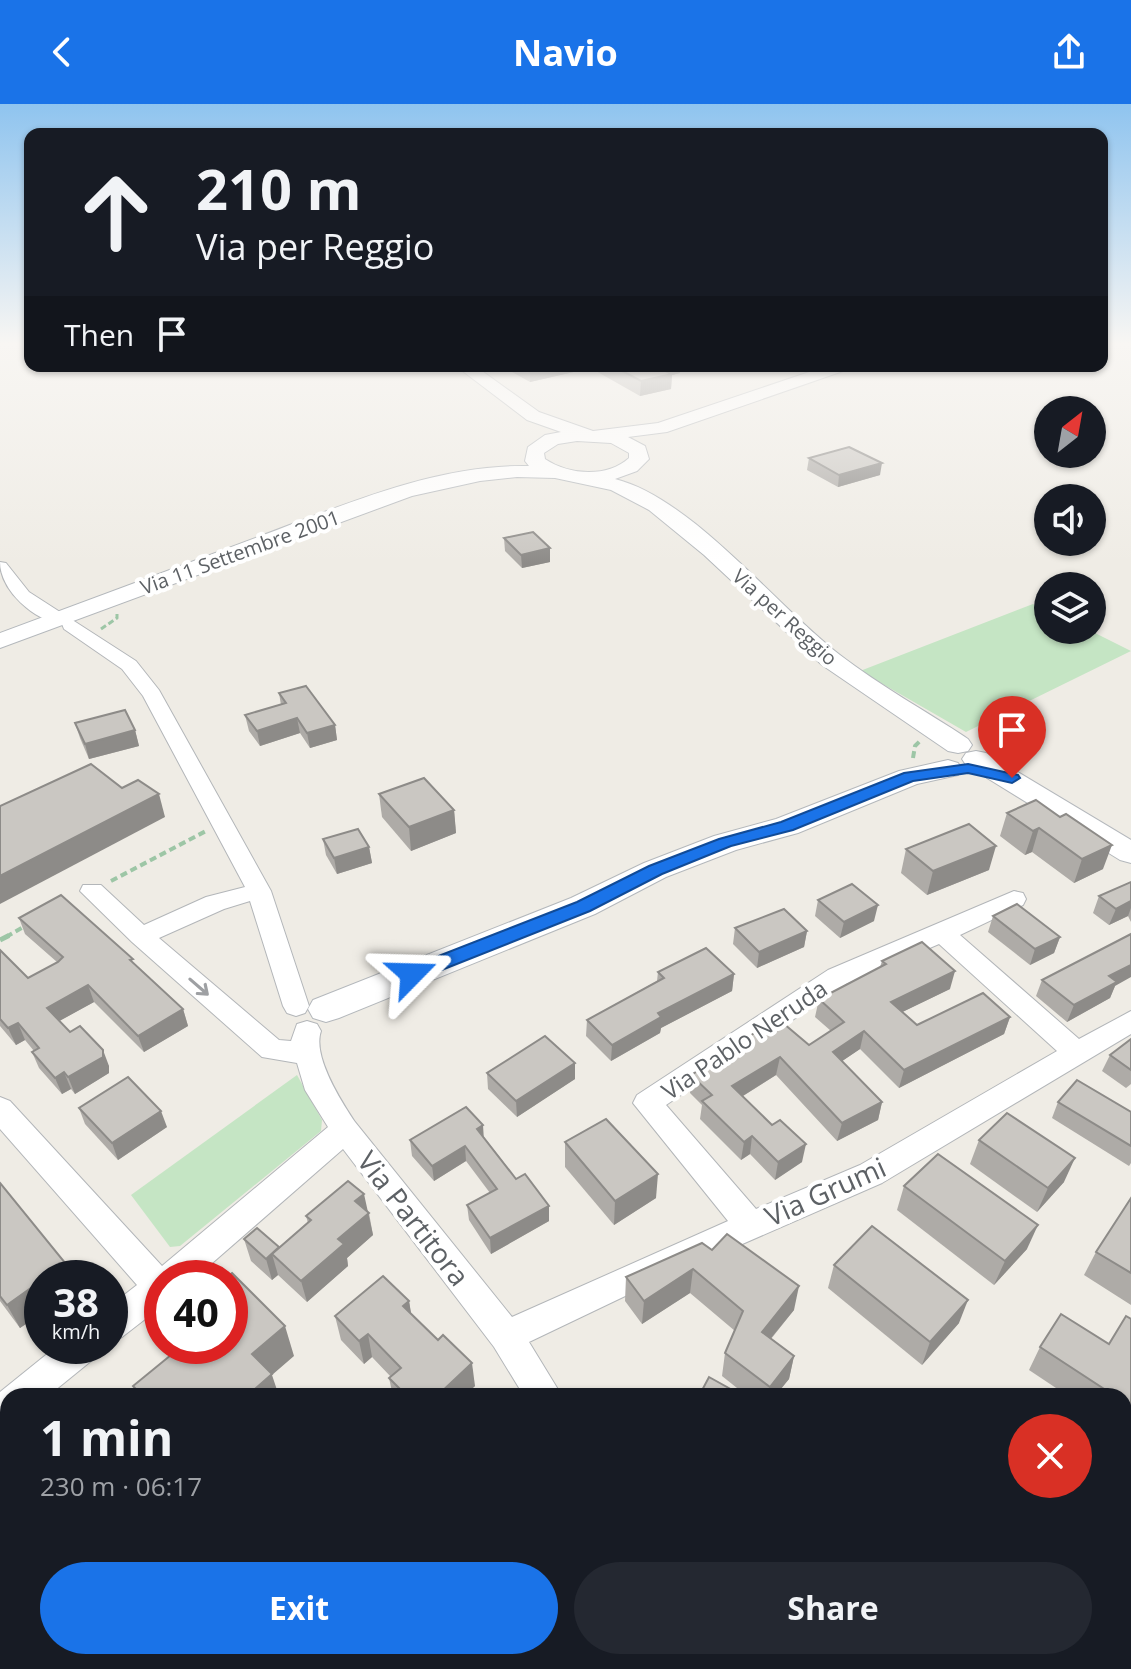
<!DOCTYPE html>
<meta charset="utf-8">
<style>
:root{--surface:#171b24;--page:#242831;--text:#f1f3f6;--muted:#9ea1a6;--accent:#1a73e8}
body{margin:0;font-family:"Open Sans",sans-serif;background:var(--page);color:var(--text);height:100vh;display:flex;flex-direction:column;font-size:30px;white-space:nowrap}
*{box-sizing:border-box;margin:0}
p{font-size:26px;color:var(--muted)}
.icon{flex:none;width:44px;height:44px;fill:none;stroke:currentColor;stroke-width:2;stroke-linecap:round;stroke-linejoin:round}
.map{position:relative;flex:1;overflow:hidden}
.side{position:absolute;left:0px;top:1284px;width:1132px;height:282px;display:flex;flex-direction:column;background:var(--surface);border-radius:24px 24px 0 0;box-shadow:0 2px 6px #0004}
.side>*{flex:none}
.guide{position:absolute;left:24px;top:24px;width:1084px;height:244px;border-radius:16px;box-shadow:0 2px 6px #0004;background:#171b24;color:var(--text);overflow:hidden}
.needle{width:52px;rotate:31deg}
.fabs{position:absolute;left:1034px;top:292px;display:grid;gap:16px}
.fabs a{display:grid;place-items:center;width:72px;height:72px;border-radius:50%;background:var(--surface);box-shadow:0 2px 6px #0004;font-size:40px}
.speed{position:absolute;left:24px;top:1156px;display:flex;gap:16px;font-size:40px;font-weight:700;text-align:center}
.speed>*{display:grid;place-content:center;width:104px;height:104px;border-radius:50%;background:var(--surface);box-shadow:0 2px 6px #0004;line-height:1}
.speed small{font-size:20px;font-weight:400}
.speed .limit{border:12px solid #d22;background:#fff;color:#111}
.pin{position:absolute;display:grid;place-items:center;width:68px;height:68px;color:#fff;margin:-82px -34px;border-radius:50% 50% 50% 0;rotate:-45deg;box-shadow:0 0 8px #0007}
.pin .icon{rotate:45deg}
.me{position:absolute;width:88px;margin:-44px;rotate:68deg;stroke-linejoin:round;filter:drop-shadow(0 0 6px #0008)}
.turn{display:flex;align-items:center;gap:28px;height:168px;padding:0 40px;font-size:36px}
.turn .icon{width:104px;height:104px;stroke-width:2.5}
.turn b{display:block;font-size:56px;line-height:68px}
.then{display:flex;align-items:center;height:76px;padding:0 40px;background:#0003;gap:16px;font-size:30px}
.round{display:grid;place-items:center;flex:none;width:84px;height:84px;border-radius:42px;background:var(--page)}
.headline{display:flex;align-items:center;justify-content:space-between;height:136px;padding:0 40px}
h1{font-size:48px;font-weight:700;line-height:60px}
.button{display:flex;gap:16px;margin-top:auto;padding:16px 40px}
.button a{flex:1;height:92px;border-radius:48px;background:var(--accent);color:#fff;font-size:32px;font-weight:700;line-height:92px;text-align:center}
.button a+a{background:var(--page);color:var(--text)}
header{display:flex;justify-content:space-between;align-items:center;height:104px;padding:0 40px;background:var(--accent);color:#fff;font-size:36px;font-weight:700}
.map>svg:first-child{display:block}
</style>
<header><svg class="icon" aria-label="back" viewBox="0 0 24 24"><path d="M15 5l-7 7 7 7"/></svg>Navio<svg class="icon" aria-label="share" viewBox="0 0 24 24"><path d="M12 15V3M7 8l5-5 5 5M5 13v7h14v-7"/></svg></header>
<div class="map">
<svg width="1131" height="1565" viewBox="0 0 1131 1565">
<rect width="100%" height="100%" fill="#efece5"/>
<!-- green -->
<g fill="#c5e5c4">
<path d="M 1033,500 L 1048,507 L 1048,526 L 1089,526 L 1131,547 L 966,628 L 860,567 Z"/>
<path d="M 297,971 L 322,1016 L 321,1027 L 180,1142 L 170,1143 L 131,1091 Z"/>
</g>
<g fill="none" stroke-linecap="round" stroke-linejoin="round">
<!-- street casing -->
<g stroke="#b3b6b9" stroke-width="2">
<g id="street">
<path d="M 0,458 L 6,459 L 29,488 L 136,557 L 159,586 L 271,787 L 309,902 L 305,909 L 296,912 L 287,909 L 283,902 L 250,797 L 224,805 L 159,834 L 279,936 L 291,937 L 297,920 L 307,917 L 317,920 L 321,927 C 312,952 341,997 355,1018 L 512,1213 L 728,1117 L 633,999 L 637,991 L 828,866 L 1014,787 L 1023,789 L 1026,795 L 1023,801 L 960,831 L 1079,935 L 1131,907 L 1131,930 L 882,1079 L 644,1183 L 529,1238 L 562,1292 L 524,1292 L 494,1243 L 343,1045 L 195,1174 L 162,1174 L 162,1202 L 122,1233 L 110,1238 L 110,1202 L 137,1181 L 0,1025 L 0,993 L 10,997 L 162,1162 L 328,1023 L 305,986 L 297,959 L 262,953 L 132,838 L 80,787 L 83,781 L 101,781 L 144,821 L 206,793 L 245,783 L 143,592 L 122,565 L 64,525 L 62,520 C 34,517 0,486 0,458 ZM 939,840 L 1057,947 L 860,1061 L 756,1105 L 666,1001 L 846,880 Z"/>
<path d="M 57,1242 L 101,1242 L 96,1253 L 48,1292 L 8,1292 L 8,1322 L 0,1326 L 0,1288 Z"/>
<path d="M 1131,1442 L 1131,1496 L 1124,1499 L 1124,1445 Z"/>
<path d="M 240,1558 L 312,1558 L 315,1565 L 237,1565 Z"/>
<path d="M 727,1558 L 771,1558 L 768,1565 L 724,1565 Z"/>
<path d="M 927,1558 L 978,1558 L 981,1565 L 930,1565 Z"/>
<path d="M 1070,1558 L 1112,1558 L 1109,1565 L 1067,1565 Z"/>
</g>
</g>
<!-- secondary casing -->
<g stroke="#b4b8bc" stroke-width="2">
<g id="secondary">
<path d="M 456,262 L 475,262 L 539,308 L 593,327 L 658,319 L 827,262 L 851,262 L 849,265 L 667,328 L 628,333 L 645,342 L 649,355 L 637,367 L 615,375 C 692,394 777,503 840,551 C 880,582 926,607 968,635 L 972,641 L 968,647 L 958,649 L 948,647 L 822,561 L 704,451 L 649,406 L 611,386 L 555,374 L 517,373 L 480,377 L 412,392 L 0,544 L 0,529 C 86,497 172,465 258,433 C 344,401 436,360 529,362 L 525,357 L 528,343 L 545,331 L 561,328 L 527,316 ZM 577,337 L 611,339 L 629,349 L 629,354 C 607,374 569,371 545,355 L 544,349 L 558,340 Z"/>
<path d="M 976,647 L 986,649 L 1131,736 L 1131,759 L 1120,756 L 966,661 L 962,655 L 966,649 Z"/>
<path d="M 948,656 L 958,659 L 962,665 L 958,671 L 917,680 L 798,729 L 736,746 L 666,773 L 595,810 L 339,914 L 326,918 L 313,914 L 308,905 L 313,896 L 571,794 L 644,759 L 714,732 L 776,715 L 899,667 Z"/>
</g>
</g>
<!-- path-far2 -->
<path stroke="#9dc6a6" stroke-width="3" stroke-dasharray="6 3" stroke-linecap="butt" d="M 101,525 L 117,514 L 117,510"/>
<!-- path-far1 -->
<g stroke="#9dc6a6" stroke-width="4" stroke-dasharray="7 4" stroke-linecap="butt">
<path d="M 913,654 L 915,642 L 920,637"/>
<path d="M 111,777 L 206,727"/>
<path d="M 6,833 L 25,822"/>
</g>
<!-- path -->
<path stroke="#9dc6a6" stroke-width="5" stroke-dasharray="10 5" stroke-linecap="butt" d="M 0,836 L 10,831"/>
<!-- street -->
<use href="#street" fill="#fff" fill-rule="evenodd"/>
<!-- secondary -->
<use href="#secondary" fill="#fff" fill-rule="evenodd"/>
</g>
<!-- wall -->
<g fill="#aeaba7">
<path d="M 501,262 L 578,262 L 578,267 L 530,278 Z"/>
<path d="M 587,262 L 695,262 L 680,265 L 680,269 L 672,271 L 671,285 L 640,292 Z"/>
<path d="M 809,354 L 880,371 L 838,383 L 807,366 Z"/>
<path d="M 504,434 L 550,458 L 522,464 L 505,447 Z"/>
<path d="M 279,589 L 335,621 L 337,636 L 310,644 L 300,629 L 260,642 L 249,627 L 245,611 L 281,601 Z"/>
<path d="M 75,619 L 135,626 L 139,642 L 89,655 L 80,634 Z"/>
<path d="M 379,690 L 454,706 L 456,729 L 411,747 L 382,713 Z"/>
<path d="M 1036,696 L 1103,765 L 1074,779 L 1032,748 L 1025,751 L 1000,732 L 1007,709 Z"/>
<path d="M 323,735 L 369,743 L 372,759 L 337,770 L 326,751 Z"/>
<path d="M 906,745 L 989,766 L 927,791 L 901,769 Z"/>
<path d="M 1131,778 L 1131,818 L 1128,812 L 1109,821 L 1093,809 L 1099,792 Z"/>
<path d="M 818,796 L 874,817 L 840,834 L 815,812 Z"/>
<path d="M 993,812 L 1060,833 L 1054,849 L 1030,861 L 988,828 Z"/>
<path d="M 19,814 L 135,861 L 183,905 L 188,922 L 144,948 L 94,898 L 59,917 L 70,928 L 109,962 L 109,969 L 75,990 L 71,985 L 62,990 L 39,964 L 32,948 L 34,947 L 25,936 L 16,941 L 0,922 L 0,846 L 28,874 L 57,858 L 25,830 Z"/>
<path d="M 735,824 L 807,827 L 804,843 L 757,864 L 733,840 Z"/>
<path d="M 882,857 L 950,885 L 902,908 L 917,921 L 1010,913 L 1004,930 L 899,984 L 860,945 L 842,957 L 882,998 L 878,1016 L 837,1037 L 776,971 L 743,992 L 802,1058 L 775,1076 L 750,1050 L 741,1056 L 700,1015 L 702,1001 L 690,989 L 691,971 L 738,944 L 738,940 L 809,941 L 831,927 L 815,913 L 819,895 L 880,863 Z"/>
<path d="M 658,868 L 734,870 L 732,887 L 661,924 L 660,929 L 611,957 L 586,932 L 587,916 L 657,877 Z"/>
<path d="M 1042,876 L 1115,882 L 1110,894 L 1067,918 L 1036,892 Z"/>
<path d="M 1131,935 L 1131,980 L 1126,984 L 1102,967 L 1110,951 Z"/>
<path d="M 487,969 L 575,975 L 517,1013 L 488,985 Z"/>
<path d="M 1058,998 L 1131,1008 L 1131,1059 L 1129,1062 L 1052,1014 Z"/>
<path d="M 79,1004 L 167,1023 L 118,1056 L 85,1020 Z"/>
<path d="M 484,1033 L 549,1117 L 491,1150 L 469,1116 L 467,1101 L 490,1089 L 466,1057 L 434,1077 L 412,1052 L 410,1036 Z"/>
<path d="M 979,1036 L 1064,1078 L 1037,1108 L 970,1060 Z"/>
<path d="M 565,1038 L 656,1094 L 614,1121 L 565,1063 Z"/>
<path d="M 0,1079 L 66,1160 L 73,1174 L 42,1174 L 42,1209 L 20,1224 L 0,1197 Z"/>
<path d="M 904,1082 L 1027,1145 L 994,1181 L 897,1106 Z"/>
<path d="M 1131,1094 L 1131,1201 L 1084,1171 L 1096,1148 Z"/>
<path d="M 367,1107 L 369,1109 L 373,1131 L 347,1154 L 348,1162 L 307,1198 L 278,1171 L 272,1176 L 251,1157 L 244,1135 L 279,1143 L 308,1119 L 306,1112 Z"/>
<path d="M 702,1139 L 794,1206 L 771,1235 L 794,1252 L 789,1275 L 775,1292 L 747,1292 L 722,1272 L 725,1249 L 735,1227 L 690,1189 L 642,1220 L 625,1197 L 626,1173 Z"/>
<path d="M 834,1161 L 959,1219 L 922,1261 L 828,1184 Z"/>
<path d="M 409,1197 L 411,1210 L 475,1282 L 464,1292 L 393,1292 L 389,1274 L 391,1273 L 372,1253 L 364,1260 L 341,1236 L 335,1212 Z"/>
<path d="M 1131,1215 L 1131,1314 L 1124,1325 L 1124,1292 L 1068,1292 L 1029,1266 L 1040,1243 L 1109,1240 Z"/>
<path d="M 389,1558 L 418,1558 L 412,1565 L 395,1565 Z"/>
<path d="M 519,1558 L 612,1558 L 608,1565 L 529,1565 Z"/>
<path d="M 779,1558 L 871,1558 L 867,1565 L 776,1565 Z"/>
</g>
<!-- shaded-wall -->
<g fill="#8d8b88">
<path d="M 555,262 L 578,262 L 578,267 L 530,278 L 530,268 Z"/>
<path d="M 652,262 L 695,262 L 680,265 L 680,269 L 672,271 L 671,285 L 640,292 L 641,277 Z"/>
<path d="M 882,359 L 880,371 L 838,383 L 839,371 Z"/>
<path d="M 550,444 L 550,458 L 522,464 L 521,451 Z"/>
<path d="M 297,614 L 300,629 L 260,642 L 257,627 Z"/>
<path d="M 335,621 L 337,636 L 310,644 L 307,629 Z"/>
<path d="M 135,626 L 139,642 L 89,655 L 85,640 Z"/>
<path d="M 159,690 L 165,713 L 0,800 L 0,772 Z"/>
<path d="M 454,706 L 456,729 L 411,747 L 409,723 Z"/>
<path d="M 1039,724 L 1032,748 L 1025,751 L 1033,727 Z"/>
<path d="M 1112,741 L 1103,765 L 1074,779 L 1082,755 Z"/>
<path d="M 996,742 L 989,766 L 927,791 L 933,767 Z"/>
<path d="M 369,743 L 372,759 L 337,770 L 334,754 Z"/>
<path d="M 1131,797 L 1131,804 L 1128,812 L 1109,821 L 1116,805 Z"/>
<path d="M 878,801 L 874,817 L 840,834 L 844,818 Z"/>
<path d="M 807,827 L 804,843 L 757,864 L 759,848 Z"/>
<path d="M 1060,833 L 1054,849 L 1030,861 L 1035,845 Z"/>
<path d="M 1131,861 L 1131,873 L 1115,882 L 1110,894 L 1067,918 L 1074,901 L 1109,872 Z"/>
<path d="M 955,867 L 950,885 L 886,916 L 891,898 Z"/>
<path d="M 734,870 L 732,887 L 661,924 L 660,929 L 611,957 L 612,941 L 658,909 Z"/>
<path d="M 88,881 L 94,898 L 54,920 L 47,904 Z"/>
<path d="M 183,905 L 188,922 L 144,948 L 138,932 Z"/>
<path d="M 1010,913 L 1004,930 L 899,984 L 904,966 Z"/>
<path d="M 18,919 L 25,936 L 16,941 L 8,924 Z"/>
<path d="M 864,927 L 860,945 L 829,966 L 833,948 Z"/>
<path d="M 103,946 L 109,962 L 109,969 L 75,990 L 68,973 Z"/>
<path d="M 780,953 L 776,971 L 730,1000 L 732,982 Z"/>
<path d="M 575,959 L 575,975 L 517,1013 L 516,997 Z"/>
<path d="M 64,968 L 71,985 L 62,990 L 55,974 Z"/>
<path d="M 882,998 L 878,1016 L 837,1037 L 842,1019 Z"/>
<path d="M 161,1007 L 167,1023 L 118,1056 L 112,1039 Z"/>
<path d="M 483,1021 L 484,1037 L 477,1025 Z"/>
<path d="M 752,1032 L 750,1050 L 741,1056 L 744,1038 Z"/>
<path d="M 806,1040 L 802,1058 L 775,1076 L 778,1058 Z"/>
<path d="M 465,1042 L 466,1057 L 434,1077 L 432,1062 Z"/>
<path d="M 1075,1054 L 1064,1078 L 1037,1108 L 1048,1084 Z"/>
<path d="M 658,1070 L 656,1094 L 614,1121 L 615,1097 Z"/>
<path d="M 364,1090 L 373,1131 L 347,1154 L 348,1162 L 307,1198 L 301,1177 L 338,1135 L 355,1097 Z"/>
<path d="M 549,1102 L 549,1117 L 491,1150 L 490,1134 Z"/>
<path d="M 1038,1121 L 1027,1145 L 994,1181 L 1005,1157 Z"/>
<path d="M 272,1150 L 278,1171 L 272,1176 L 266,1155 Z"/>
<path d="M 66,1160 L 73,1174 L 45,1174 Z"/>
<path d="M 693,1165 L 690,1189 L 642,1220 L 644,1197 Z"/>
<path d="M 42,1176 L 42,1209 L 20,1224 L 7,1201 Z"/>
<path d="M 799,1182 L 794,1206 L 757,1251 L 762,1228 Z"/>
<path d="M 968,1196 L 959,1219 L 922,1261 L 930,1238 Z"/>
<path d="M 409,1197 L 413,1221 L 403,1202 Z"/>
<path d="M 285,1222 L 294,1252 L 272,1271 L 279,1292 L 247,1292 L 252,1250 Z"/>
<path d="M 368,1230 L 372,1253 L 364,1260 L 359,1237 Z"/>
<path d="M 794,1252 L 789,1275 L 775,1292 L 768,1292 L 770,1283 Z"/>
<path d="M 472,1259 L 475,1282 L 464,1292 L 437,1292 Z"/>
<path d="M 0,1506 L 8,1517 L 8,1554 L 0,1561 Z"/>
<path d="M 145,1558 L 176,1558 L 169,1565 L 138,1565 Z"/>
<path d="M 405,1558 L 418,1558 L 412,1565 L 402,1565 L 401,1562 Z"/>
<path d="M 604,1558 L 612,1558 L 608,1565 L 600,1565 Z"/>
</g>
<!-- building -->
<g fill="#cac7c2" stroke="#8d8b88" stroke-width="2">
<path d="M 519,262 L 555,262 L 530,268 Z"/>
<path d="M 613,262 L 655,262 L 672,270 L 641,277 Z"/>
<path d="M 849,343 L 882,359 L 839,371 L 809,354 Z"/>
<path d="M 533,428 L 550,444 L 521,451 L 504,434 Z"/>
<path d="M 306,582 L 335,621 L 307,629 L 297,614 L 257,627 L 245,611 L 286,599 L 279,589 Z"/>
<path d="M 125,606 L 135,626 L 85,640 L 75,619 Z"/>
<path d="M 91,660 L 122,684 L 138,676 L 159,690 L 0,772 L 0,702 Z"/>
<path d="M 424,674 L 454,706 L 409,723 L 379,690 Z"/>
<path d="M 1036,696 L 1060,713 L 1066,710 L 1112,741 L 1082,755 L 1039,724 L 1033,727 L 1007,709 Z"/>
<path d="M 969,720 L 996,742 L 933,767 L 906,745 Z"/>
<path d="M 358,725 L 369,743 L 334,754 L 323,735 Z"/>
<path d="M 1131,778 L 1131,797 L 1116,805 L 1099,792 Z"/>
<path d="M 852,780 L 878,801 L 844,818 L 818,796 Z"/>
<path d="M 61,791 L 133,855 L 130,856 L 183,905 L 138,932 L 88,881 L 47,904 L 70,928 L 80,922 L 103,946 L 103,953 L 68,973 L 64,968 L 55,974 L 32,948 L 39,944 L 18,919 L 8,924 L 0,915 L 0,846 L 28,874 L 58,858 L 63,853 L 19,814 Z"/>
<path d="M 1017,800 L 1060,833 L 1035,845 L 993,812 Z"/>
<path d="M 784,805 L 807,827 L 759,848 L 735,824 Z"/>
<path d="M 1131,830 L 1131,861 L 1109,872 L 1117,878 L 1074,901 L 1042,876 Z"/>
<path d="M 922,838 L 955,867 L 891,898 L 917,921 L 983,889 L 1010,913 L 904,966 L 864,927 L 833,948 L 882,998 L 842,1019 L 780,953 L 732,982 L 772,1021 L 780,1016 L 806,1040 L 778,1058 L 752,1032 L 744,1038 L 702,997 L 712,991 L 691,971 L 740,942 L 738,940 L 777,914 L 809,941 L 844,918 L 819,895 L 886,860 L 882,857 Z"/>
<path d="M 706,844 L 734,870 L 658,909 L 661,913 L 612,941 L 587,916 L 664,874 L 658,868 Z"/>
<path d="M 545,932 L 575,959 L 516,997 L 487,969 Z"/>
<path d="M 1131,935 L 1131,966 L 1110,951 Z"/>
<path d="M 128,973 L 161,1007 L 112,1039 L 79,1004 Z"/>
<path d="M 1077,976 L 1131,1008 L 1131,1042 L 1058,998 Z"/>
<path d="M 466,1003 L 483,1021 L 477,1025 L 516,1075 L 525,1070 L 549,1102 L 490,1134 L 467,1101 L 497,1085 L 465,1042 L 432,1062 L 410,1036 Z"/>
<path d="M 1007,1009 L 1075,1054 L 1048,1084 L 979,1036 Z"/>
<path d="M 606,1015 L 658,1070 L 615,1097 L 565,1038 Z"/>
<path d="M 938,1050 L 1038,1121 L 1005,1157 L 904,1082 Z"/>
<path d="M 348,1077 L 364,1090 L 355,1097 L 369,1109 L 338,1135 L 344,1140 L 301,1177 L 272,1150 L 311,1116 L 306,1112 Z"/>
<path d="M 0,1079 L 66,1160 L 45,1174 L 42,1174 L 42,1176 L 7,1201 L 0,1192 Z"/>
<path d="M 1131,1094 L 1131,1169 L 1096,1148 Z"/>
<path d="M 872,1122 L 968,1196 L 930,1238 L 834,1161 Z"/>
<path d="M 257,1124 L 279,1143 L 266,1155 L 244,1135 Z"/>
<path d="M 727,1130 L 799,1182 L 762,1228 L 794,1252 L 770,1283 L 725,1249 L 743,1207 L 693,1165 L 644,1197 L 626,1173 L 702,1139 L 712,1146 Z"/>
<path d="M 232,1169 L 285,1222 L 252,1250 L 272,1270 L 247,1292 L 142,1292 L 133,1282 L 182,1242 L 230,1242 L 230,1174 L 226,1174 Z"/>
<path d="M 383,1172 L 409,1197 L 403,1202 L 438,1236 L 443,1231 L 472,1259 L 437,1292 L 407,1292 L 389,1274 L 401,1264 L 368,1230 L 359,1237 L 335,1212 Z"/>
<path d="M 1061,1210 L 1109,1240 L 1126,1212 L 1131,1215 L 1131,1302 L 1124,1298 L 1124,1292 L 1115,1292 L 1040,1243 Z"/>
<path d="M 709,1273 L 743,1292 L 699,1292 Z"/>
<path d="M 1006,1287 L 1014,1292 L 1003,1292 Z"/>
<path d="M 8,1367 L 8,1390 L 0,1381 L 0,1374 Z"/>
<path d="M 0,1509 L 8,1520 L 0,1527 Z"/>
<path d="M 69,1558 L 145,1558 L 138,1565 L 62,1565 Z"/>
<path d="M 544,1558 L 604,1558 L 600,1565 L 553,1565 Z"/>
<path d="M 783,1558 L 870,1558 L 866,1565 L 791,1565 Z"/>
</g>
<!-- one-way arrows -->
<defs><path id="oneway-shaft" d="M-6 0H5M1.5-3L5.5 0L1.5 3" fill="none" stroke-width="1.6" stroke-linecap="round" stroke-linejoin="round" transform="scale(2)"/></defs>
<use stroke="#9ea0a3" href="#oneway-shaft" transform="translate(199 883) rotate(41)"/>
<!-- sky -->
<linearGradient id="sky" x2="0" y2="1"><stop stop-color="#8fc4ef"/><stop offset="0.52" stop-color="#f8f6f3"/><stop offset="1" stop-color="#f8f6f3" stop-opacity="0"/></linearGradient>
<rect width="1131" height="460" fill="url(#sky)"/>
<!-- route -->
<path fill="#1a73e8" stroke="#114b97" stroke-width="2" d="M 968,660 L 1018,671 L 1020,674 L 1012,679 L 968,669 L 913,677 L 793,726 L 731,742 L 662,770 L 590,807 L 419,875 L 405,875 L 402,870 L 405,865 L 577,798 L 649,762 L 719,735 L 781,718 L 904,669 Z"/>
<g text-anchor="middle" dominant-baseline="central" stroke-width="8" stroke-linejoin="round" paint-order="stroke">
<!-- far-street labels -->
<g font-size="20" fill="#5d6165" stroke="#fff">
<text transform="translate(240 448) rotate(-20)">Via 11 Settembre 2001</text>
<text transform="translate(785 513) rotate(42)">Via per Reggio</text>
</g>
<!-- street labels -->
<g font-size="24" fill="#5d6165" stroke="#fff">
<text transform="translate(744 935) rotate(-34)">Via Pablo Neruda</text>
</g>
<!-- near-street labels -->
<g font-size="28" fill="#5d6165" stroke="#fff">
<text transform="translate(825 1087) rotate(-24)">Via Grumi</text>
<text transform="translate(414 1114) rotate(52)">Via Partitora</text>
</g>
</g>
</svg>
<div class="fabs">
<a><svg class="needle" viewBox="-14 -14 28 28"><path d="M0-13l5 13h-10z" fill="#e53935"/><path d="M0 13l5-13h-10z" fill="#9ea1a6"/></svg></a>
<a><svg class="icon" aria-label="sound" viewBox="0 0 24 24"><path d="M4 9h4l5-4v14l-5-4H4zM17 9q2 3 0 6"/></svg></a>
<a><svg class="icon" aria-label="layers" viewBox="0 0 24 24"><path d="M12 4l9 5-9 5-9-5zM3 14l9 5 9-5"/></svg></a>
</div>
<div class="speed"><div>38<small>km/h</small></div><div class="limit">40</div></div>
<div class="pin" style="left:1012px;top:674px;background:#d93025"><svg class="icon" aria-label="arrive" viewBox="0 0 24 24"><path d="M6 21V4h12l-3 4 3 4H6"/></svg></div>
<svg class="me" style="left:412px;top:870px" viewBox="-20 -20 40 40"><path d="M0-17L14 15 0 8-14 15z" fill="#1a73e8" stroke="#fff" stroke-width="4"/></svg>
<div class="guide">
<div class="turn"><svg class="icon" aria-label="ahead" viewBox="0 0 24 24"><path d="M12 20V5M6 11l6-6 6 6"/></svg><div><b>210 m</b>Via per Reggio</div></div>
<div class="then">Then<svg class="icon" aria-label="arrive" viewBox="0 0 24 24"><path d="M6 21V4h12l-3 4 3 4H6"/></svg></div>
</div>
<section class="side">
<div class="headline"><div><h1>1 min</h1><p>230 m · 06:17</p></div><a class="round" style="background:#d93025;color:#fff"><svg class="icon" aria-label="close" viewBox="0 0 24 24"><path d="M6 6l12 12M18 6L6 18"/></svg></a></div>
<div class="button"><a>Exit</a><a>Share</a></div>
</section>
</div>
